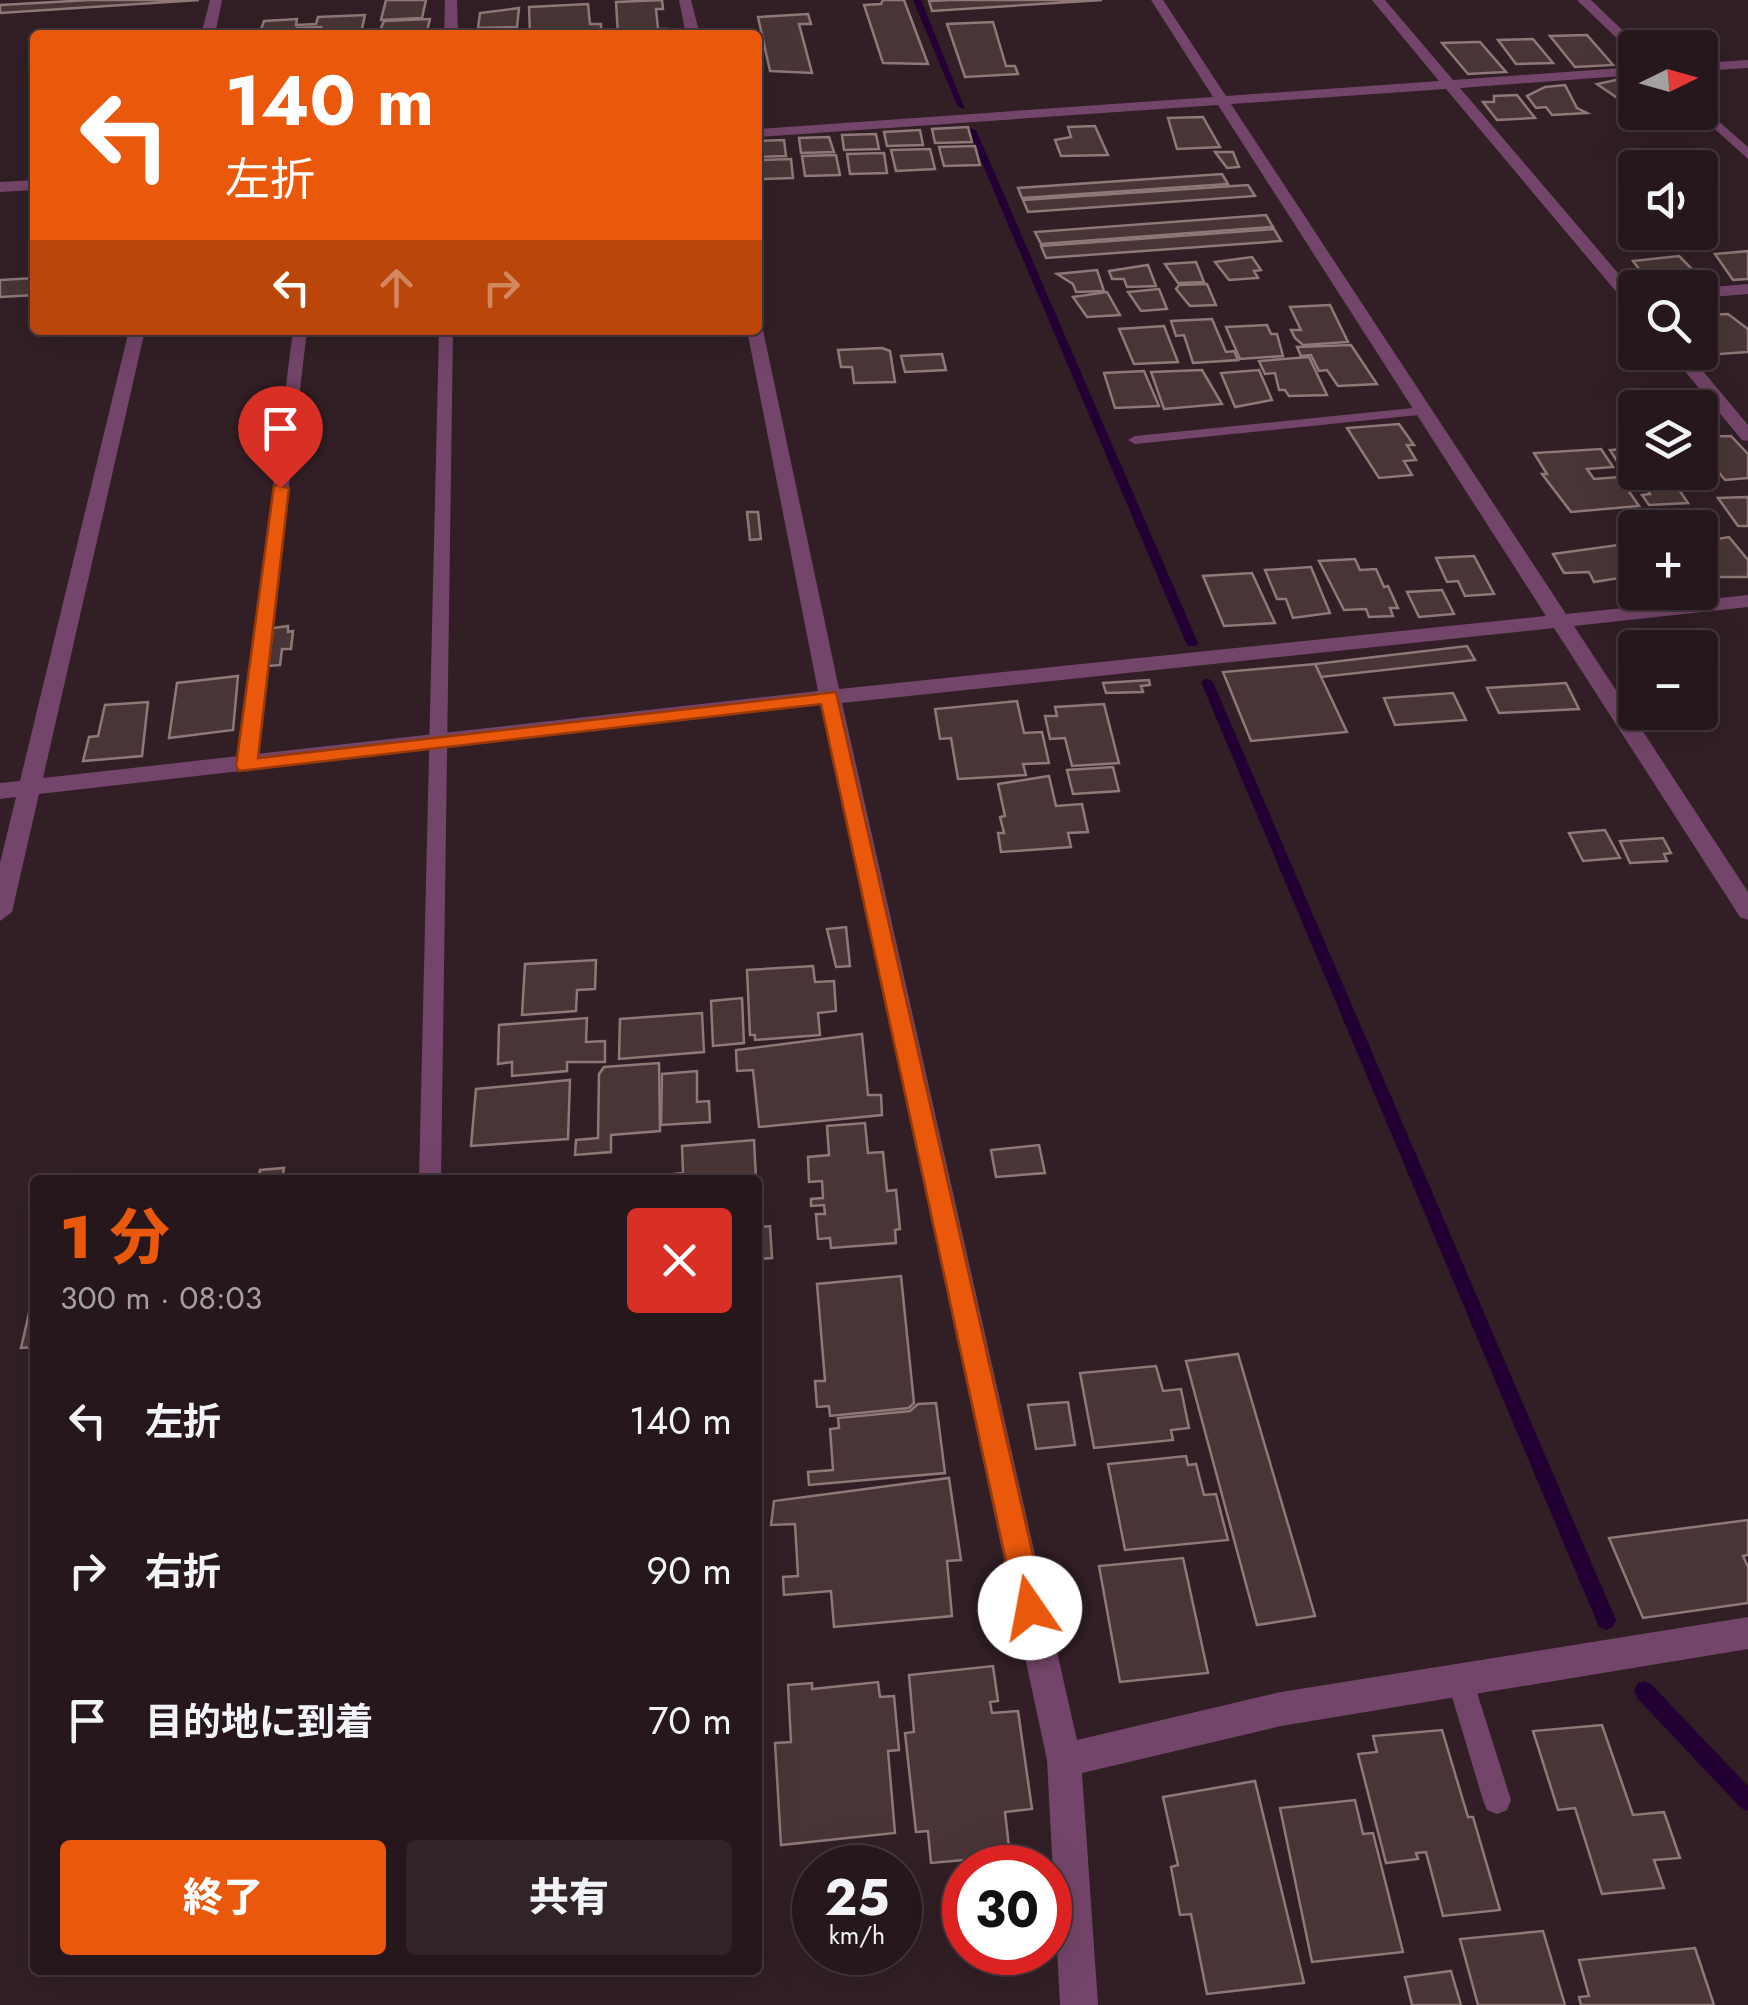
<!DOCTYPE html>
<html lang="ja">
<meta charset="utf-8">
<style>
:root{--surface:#25171c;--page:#312429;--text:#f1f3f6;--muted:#a39fa3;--line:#42363b;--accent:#ea580c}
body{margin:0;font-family:Jost,"Noto Sans JP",sans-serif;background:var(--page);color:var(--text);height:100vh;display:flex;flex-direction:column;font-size:38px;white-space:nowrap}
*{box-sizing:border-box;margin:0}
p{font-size:32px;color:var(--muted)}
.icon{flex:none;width:55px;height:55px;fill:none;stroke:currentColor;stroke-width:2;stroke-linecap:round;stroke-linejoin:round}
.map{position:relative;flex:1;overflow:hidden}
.details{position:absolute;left:30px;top:1175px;width:732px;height:800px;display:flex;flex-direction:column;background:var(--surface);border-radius:10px;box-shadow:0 10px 40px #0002,0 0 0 2px var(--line)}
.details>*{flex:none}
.banner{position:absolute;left:30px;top:30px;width:732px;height:305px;border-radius:10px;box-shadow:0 10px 40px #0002,0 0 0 2px var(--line);background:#ea580c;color:#fff;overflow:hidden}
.needle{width:65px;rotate:85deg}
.controls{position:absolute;left:1618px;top:30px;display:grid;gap:20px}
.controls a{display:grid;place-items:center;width:100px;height:100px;border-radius:10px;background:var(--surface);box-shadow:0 10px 40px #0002,0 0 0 2px var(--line);font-size:50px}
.speed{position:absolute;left:792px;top:1845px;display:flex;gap:20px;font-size:50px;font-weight:700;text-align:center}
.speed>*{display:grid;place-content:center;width:130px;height:130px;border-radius:50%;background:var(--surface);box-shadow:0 10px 40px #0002,0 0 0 2px var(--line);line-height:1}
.speed small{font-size:25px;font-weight:400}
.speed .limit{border:15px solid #d22;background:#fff;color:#111}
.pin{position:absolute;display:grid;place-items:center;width:85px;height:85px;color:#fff;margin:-102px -42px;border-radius:50% 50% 50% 0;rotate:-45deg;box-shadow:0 0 10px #0007}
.pin .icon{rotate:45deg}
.me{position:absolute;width:110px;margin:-55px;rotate:348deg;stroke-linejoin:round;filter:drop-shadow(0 0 8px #0008)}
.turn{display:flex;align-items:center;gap:35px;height:210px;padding:0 30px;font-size:45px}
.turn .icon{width:130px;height:130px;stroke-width:2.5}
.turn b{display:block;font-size:70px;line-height:85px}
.lanes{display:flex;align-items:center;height:95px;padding:0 30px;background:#0003;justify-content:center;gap:50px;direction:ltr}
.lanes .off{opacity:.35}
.round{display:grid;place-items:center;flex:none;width:105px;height:105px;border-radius:10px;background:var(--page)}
.head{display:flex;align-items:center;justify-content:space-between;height:170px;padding:0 30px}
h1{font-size:60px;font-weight:800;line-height:75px;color:var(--accent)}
.cta{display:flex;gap:20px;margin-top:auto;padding:20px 30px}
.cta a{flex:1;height:115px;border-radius:10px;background:var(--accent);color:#fff;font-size:40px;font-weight:800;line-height:115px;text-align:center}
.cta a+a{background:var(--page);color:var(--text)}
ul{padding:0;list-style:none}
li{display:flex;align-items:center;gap:30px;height:150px;padding:0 30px}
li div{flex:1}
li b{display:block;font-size:38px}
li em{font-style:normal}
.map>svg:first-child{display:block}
</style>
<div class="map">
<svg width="1748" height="2005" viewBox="0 0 1748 2005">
<rect width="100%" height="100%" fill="#311f25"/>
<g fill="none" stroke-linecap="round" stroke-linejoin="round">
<!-- stream -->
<g fill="#203" fill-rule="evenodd">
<path d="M 913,0 L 921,0 L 965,109 L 958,107 Z"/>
<path d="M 969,128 L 976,130 L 1198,643 L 1196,646 L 1188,646 L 1186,643 L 968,130 Z"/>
<path d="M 1207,678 L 1213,682 L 1613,1613 L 1616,1620 L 1613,1627 L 1606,1630 L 1599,1627 L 1201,682 Z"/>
<path d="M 1644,1681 L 1651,1684 L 1748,1786 L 1748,1811 L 1741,1808 L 1637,1698 L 1634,1691 L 1637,1684 Z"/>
</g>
</g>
<!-- building -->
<g fill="#493535" stroke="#8f7877" stroke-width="2.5">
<path d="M 90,0 L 199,0 L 0,13 L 0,5 Z"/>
<path d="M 386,0 L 426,0 L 422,18 L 381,20 Z"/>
<path d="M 662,0 L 663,9 L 656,9 L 658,29 L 668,29 L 668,35 L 618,35 L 616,2 Z"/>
<path d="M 883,0 L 904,0 L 928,64 L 883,63 L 864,5 L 881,4 Z"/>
<path d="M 950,0 L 1102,0 L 932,11 L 929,1 Z"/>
<path d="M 588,4 L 590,24 L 601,24 L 601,35 L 530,35 L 529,7 Z"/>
<path d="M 519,8 L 517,27 L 478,28 L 480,13 Z"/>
<path d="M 808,14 L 811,24 L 799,24 L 812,73 L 770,71 L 758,17 Z"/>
<path d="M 365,15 L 361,33 L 318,34 L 321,27 L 297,28 L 295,35 L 259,35 L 264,21 L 297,19 L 296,25 L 316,24 L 318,17 Z"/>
<path d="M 430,19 L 426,35 L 378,35 L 384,21 Z"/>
<path d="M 993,22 L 1006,66 L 1015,66 L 1018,74 L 965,77 L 947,24 Z"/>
<path d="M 1587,35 L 1613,65 L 1575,67 L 1550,36 Z"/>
<path d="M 1533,39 L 1553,63 L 1516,64 L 1498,40 Z"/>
<path d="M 1476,42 L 1480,42 L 1506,72 L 1468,74 L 1442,43 Z"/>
<path d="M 1633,79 L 1635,110 L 1597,84 L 1616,80 Z"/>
<path d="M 1565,85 L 1577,108 L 1587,113 L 1552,115 L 1546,107 L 1536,108 L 1527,96 L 1545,87 Z"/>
<path d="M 1517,95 L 1535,118 L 1497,120 L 1483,102 L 1494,102 L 1494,96 Z"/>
<path d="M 1203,117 L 1220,147 L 1177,149 L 1168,118 Z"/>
<path d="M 1095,126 L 1108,155 L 1061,156 L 1055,140 L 1071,137 L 1068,127 Z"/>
<path d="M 968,127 L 972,142 L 935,143 L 932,129 Z"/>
<path d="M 920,130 L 923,145 L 887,146 L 884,132 Z"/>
<path d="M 876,134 L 879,149 L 844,150 L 842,135 Z"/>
<path d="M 829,137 L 834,152 L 801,153 L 799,138 Z"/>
<path d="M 784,140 L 786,156 L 758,157 L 758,141 Z"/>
<path d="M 975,146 L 980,165 L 944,166 L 939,147 Z"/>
<path d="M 930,149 L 935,169 L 896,171 L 891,150 Z"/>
<path d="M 1215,152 L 1233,152 L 1239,167 L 1227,168 Z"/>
<path d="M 884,153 L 887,173 L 850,174 L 847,154 Z"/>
<path d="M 836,155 L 840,175 L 805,176 L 802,156 Z"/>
<path d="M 791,159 L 793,178 L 762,179 L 760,160 Z"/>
<path d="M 1222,174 L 1228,184 L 1022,198 L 1018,188 Z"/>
<path d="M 1248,185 L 1255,196 L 1028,212 L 1023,200 Z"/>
<path d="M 1266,215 L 1273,227 L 1041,244 L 1035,232 Z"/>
<path d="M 1274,229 L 1281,241 L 1046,258 L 1041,246 Z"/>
<path d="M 1748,251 L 1748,279 L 1733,280 L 1715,254 Z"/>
<path d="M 1679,256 L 1708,285 L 1652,286 L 1633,261 Z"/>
<path d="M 1252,257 L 1261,270 L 1254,271 L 1258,278 L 1229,280 L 1215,262 Z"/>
<path d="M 1196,262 L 1204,282 L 1178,283 L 1165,264 Z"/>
<path d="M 1148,265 L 1156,286 L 1127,287 L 1124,279 L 1112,279 L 1109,271 Z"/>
<path d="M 1097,270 L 1104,291 L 1076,292 L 1073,284 L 1057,274 Z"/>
<path d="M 35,278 L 35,295 L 0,297 L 0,280 Z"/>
<path d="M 1207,284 L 1216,305 L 1190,306 L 1176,289 L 1179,285 Z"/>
<path d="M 1159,289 L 1167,309 L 1141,311 L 1128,292 Z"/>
<path d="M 1107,292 L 1120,315 L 1087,317 L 1073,297 Z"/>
<path d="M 1330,305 L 1348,342 L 1303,345 L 1295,338 L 1291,330 L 1301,330 L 1290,307 Z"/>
<path d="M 1728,314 L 1748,329 L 1748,352 L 1719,354 L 1700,329 L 1700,315 Z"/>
<path d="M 1212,319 L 1226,352 L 1234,351 L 1238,360 L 1193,363 L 1184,335 L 1176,336 L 1171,321 Z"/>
<path d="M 1267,325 L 1271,334 L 1277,334 L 1283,356 L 1240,359 L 1226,327 Z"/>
<path d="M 1164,326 L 1178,362 L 1134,364 L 1119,329 Z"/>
<path d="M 1351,345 L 1377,384 L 1338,386 L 1327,370 L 1319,371 L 1311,355 L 1301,356 L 1297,347 Z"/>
<path d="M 882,348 L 890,351 L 895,382 L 854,383 L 852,367 L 841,367 L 838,350 Z"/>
<path d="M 942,354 L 946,370 L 905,372 L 901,356 Z"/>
<path d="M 1309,357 L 1327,395 L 1289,396 L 1285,390 L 1279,390 L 1275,373 L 1265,374 L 1259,361 Z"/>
<path d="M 1202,370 L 1222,404 L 1164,409 L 1151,372 Z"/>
<path d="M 1259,370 L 1272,400 L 1235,407 L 1221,373 Z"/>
<path d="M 1144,371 L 1159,406 L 1115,408 L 1104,373 Z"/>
<path d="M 1399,424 L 1414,445 L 1407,445 L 1416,460 L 1404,461 L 1412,475 L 1379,478 L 1347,428 Z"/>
<path d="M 1731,436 L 1748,454 L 1748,478 L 1725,480 L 1717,470 L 1702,473 L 1700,437 Z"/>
<path d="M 1635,448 L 1635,472 L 1667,472 L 1688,503 L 1649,505 L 1642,495 L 1650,494 L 1646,487 L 1634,488 L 1610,450 Z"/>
<path d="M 1601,449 L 1613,467 L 1587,469 L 1594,479 L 1619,477 L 1639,506 L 1571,512 L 1542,474 L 1547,474 L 1534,453 Z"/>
<path d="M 1748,497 L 1748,526 L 1738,526 L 1718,498 Z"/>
<path d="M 747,512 L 758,512 L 761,539 L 750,540 Z"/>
<path d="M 1729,537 L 1748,560 L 1748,577 L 1700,577 L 1700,542 Z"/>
<path d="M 1625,544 L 1635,560 L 1635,592 L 1625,577 L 1594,582 L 1589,572 L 1564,573 L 1553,554 Z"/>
<path d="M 1474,556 L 1494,594 L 1465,596 L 1458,581 L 1447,582 L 1436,558 Z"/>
<path d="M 1355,559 L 1360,570 L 1376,569 L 1384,587 L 1388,586 L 1398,608 L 1390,608 L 1393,616 L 1369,617 L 1366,609 L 1344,610 L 1319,561 Z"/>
<path d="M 1311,567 L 1330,613 L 1293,618 L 1286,599 L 1277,599 L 1265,570 Z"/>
<path d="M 1252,573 L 1275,623 L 1224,626 L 1203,576 Z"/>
<path d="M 1442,590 L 1454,614 L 1419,617 L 1407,592 Z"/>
<path d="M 288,626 L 288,632 L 293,631 L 291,649 L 282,649 L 280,665 L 268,666 L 273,628 Z"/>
<path d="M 1467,646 L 1475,660 L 1321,677 L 1315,664 Z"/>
<path d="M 1315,664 L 1347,732 L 1251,741 L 1223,672 Z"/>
<path d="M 238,676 L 233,730 L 169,738 L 177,683 Z"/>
<path d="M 1149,680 L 1150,685 L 1141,686 L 1143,692 L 1106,693 L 1103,683 Z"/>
<path d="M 1566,683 L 1579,709 L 1499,713 L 1487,688 Z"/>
<path d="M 1453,693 L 1466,720 L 1395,725 L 1384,698 Z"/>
<path d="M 1017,701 L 1024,733 L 1042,732 L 1049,763 L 1023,764 L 1026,775 L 958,779 L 951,738 L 940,739 L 935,709 Z"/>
<path d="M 148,702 L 142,756 L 83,761 L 89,737 L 98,736 L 105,705 Z"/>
<path d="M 1104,704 L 1119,763 L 1072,766 L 1065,738 L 1050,739 L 1045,716 L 1057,716 L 1055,707 Z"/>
<path d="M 1113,767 L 1119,791 L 1073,794 L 1067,770 Z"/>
<path d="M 1049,776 L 1056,806 L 1082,804 L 1088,832 L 1068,833 L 1071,847 L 1001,852 L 998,833 L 1004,833 L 1000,817 L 1005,816 L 998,784 Z"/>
<path d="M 1605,830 L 1620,858 L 1583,861 L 1569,833 Z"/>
<path d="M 1663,838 L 1671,853 L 1664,854 L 1667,861 L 1630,863 L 1620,841 Z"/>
<path d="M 846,927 L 850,966 L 836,967 L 827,929 Z"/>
<path d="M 596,960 L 595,989 L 577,990 L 576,1011 L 522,1015 L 525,964 Z"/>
<path d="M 813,966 L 815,982 L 834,981 L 836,1011 L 818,1013 L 820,1035 L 755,1040 L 755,1035 L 750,1035 L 747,970 Z"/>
<path d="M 742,998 L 744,1043 L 713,1046 L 711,1001 Z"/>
<path d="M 702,1013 L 704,1052 L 619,1059 L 620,1019 Z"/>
<path d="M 587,1018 L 586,1042 L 605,1041 L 605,1062 L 567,1062 L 567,1071 L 512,1076 L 512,1062 L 498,1064 L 499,1025 Z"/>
<path d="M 862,1034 L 868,1095 L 881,1095 L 882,1115 L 759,1127 L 753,1070 L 737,1071 L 736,1050 Z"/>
<path d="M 659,1063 L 660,1131 L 611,1135 L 611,1152 L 575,1155 L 576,1140 L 598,1138 L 599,1074 L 604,1067 Z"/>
<path d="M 697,1071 L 697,1102 L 709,1101 L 710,1122 L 661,1125 L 662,1074 Z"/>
<path d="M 570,1080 L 568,1139 L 471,1146 L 476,1089 Z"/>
<path d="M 865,1123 L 868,1153 L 883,1152 L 887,1191 L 896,1190 L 900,1229 L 895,1230 L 896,1243 L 831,1248 L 830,1238 L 818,1239 L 816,1214 L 825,1214 L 824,1205 L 811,1206 L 811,1199 L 823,1198 L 822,1181 L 809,1182 L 808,1157 L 829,1155 L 827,1126 Z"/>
<path d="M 754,1140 L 756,1180 L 674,1180 L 673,1174 L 683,1173 L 682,1146 Z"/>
<path d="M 1039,1145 L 1045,1173 L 996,1177 L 991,1150 Z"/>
<path d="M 284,1168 L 282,1180 L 258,1180 L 260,1170 Z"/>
<path d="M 770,1226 L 772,1258 L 758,1259 L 758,1227 Z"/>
<path d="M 901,1276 L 914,1403 L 909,1408 L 830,1416 L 829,1406 L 817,1407 L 815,1381 L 825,1381 L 817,1284 Z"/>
<path d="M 35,1299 L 35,1347 L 21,1348 L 32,1300 Z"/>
<path d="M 1238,1354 L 1315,1616 L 1257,1625 L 1186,1361 Z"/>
<path d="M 1156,1366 L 1163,1391 L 1181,1389 L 1189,1428 L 1171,1430 L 1173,1440 L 1094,1448 L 1080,1373 Z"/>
<path d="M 1068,1402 L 1075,1445 L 1036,1449 L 1028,1405 Z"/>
<path d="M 936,1403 L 945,1473 L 809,1485 L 808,1472 L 833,1470 L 830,1429 L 839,1428 L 838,1418 L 910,1411 L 918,1404 Z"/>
<path d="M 1186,1456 L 1188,1465 L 1196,1464 L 1204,1495 L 1216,1494 L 1228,1540 L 1125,1550 L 1108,1464 Z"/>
<path d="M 949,1478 L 961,1560 L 947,1561 L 952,1616 L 834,1627 L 831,1591 L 784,1595 L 783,1577 L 798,1576 L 795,1524 L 771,1525 L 774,1501 Z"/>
<path d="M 1748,1520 L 1748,1555 L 1743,1556 L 1748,1567 L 1748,1603 L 1643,1618 L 1609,1538 Z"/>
<path d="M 1183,1558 L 1208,1673 L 1120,1682 L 1099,1566 Z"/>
<path d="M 993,1666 L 998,1701 L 990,1702 L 992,1713 L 1018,1711 L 1032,1809 L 1005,1812 L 1010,1856 L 931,1863 L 928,1831 L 916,1832 L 905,1733 L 914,1732 L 909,1675 Z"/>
<path d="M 878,1682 L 880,1697 L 894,1696 L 899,1750 L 888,1751 L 895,1833 L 781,1845 L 775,1743 L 791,1742 L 788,1685 L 812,1683 L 812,1689 Z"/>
<path d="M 1602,1725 L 1633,1815 L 1664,1812 L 1680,1858 L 1654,1860 L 1664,1888 L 1602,1894 L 1575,1808 L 1558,1810 L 1533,1731 Z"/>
<path d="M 1442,1730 L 1468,1817 L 1473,1817 L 1500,1910 L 1443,1916 L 1426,1852 L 1416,1853 L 1418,1859 L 1386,1863 L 1358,1754 L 1377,1752 L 1373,1736 Z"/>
<path d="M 1255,1781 L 1304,1983 L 1207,1994 L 1191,1914 L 1180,1915 L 1171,1867 L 1178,1865 L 1163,1797 Z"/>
<path d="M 1355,1800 L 1363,1834 L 1373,1833 L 1403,1952 L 1312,1962 L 1280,1808 Z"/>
<path d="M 1543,1931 L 1565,2005 L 1478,2005 L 1460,1939 Z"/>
<path d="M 1695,1948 L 1714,2005 L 1581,2005 L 1579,1997 L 1589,1996 L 1579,1960 Z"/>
<path d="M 1451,1971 L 1461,2005 L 1412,2005 L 1405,1977 Z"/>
</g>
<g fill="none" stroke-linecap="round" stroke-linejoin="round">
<!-- lane -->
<g fill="#74456a" fill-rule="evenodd">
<path d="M 293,330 L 307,330 L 256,766 L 247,772 L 238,766 Z"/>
<path d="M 439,330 L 453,330 L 441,1180 L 419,1180 Z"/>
<path d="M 1423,407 L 1430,411 L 1428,414 L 1135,444 L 1128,440 L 1135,436 Z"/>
<path d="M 1460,1667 L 1469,1671 L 1473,1680 L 1511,1800 L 1507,1810 L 1497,1814 L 1487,1810 L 1483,1800 L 1447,1680 L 1451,1671 Z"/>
</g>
<!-- street -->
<g fill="#74456a" fill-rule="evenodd">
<path d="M 210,0 L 222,0 L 215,35 L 201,35 Z"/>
<path d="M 445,0 L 457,0 L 458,35 L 444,35 Z"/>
<path d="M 679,0 L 691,0 L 700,35 L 686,35 Z"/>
<path d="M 1151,0 L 1163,0 L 1226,96 L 1439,81 L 1372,0 L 1385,0 L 1453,80 L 1635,67 L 1635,75 L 1460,88 L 1635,293 L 1635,308 L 1629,307 L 1446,89 L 1231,104 L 1566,614 L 1748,595 L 1748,607 L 1574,626 L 1748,892 L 1748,920 L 1740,917 L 1554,628 L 842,703 L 1077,1740 L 1281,1692 L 1748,1617 L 1748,1649 L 1281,1726 L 1082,1773 L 1098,2005 L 1060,2005 L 1047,1760 L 821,705 L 39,794 L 12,912 L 0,921 L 0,863 L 16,797 L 0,799 L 0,783 L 20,781 L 129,330 L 145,330 L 43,778 L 818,691 L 747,330 L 758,330 L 758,326 L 763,330 L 839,689 L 1546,616 L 1218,105 L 758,137 L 758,129 L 1213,97 Z"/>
<path d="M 1577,0 L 1591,0 L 1641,48 L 1630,51 Z"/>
<path d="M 1748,60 L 1748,68 L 1700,71 L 1700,63 Z"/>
<path d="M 1700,105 L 1748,147 L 1748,159 L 1696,112 L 1700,112 Z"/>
<path d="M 35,180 L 35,190 L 0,192 L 0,182 Z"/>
<path d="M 1748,284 L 1748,294 L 1700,298 L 1700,288 Z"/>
<path d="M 1669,352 L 1687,352 L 1748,425 L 1748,441 L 1742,440 Z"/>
</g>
</g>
<!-- route -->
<path fill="#ea580c" stroke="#983908" stroke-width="2.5" d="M 274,485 L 289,488 L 258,758 L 836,692 L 1045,1608 L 1041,1618 L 1030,1622 L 1020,1618 L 1016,1608 L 821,704 L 239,771 L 236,766 Z"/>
</svg>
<div class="controls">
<a><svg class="needle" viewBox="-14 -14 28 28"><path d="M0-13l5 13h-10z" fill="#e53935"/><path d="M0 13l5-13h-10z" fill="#a39fa3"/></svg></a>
<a><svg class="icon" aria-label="sound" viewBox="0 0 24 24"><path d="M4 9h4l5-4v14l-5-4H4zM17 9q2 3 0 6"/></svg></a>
<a><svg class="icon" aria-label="search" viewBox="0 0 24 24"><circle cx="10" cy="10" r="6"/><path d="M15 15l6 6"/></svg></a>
<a><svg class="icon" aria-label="layers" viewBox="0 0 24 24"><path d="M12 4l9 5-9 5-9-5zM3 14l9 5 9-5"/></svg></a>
<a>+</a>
<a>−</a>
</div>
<div class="speed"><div>25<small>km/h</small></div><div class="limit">30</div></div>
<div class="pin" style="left:280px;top:488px;background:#d93025"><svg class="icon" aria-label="arrive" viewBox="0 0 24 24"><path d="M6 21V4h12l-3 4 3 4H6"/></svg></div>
<svg class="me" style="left:1030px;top:1608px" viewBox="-20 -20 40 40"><circle r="19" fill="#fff"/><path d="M0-13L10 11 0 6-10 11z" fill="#ea580c"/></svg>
<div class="banner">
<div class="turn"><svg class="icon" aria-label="left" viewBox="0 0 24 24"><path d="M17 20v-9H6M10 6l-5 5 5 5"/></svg><div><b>140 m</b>左折</div></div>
<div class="lanes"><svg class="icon" aria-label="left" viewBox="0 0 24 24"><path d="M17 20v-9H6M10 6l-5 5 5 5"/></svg><svg class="icon off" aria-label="ahead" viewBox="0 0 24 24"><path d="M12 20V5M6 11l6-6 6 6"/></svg><svg class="icon off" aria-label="right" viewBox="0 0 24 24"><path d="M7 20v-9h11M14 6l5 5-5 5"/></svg></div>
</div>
<section class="details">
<div class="head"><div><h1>1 分</h1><p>300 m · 08:03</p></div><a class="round" style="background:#d93025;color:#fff"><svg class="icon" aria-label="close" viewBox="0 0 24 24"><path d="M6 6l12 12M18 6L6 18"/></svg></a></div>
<ul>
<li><svg class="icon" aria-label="left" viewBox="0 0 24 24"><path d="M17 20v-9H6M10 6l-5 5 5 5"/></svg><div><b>左折</b></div><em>140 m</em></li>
<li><svg class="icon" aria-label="right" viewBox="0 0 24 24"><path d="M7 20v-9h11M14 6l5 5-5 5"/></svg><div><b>右折</b></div><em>90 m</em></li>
<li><svg class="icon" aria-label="arrive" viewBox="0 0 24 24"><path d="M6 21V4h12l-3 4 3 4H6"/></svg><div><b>目的地に到着</b></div><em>70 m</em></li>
</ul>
<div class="cta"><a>終了</a><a>共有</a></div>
</section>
</div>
